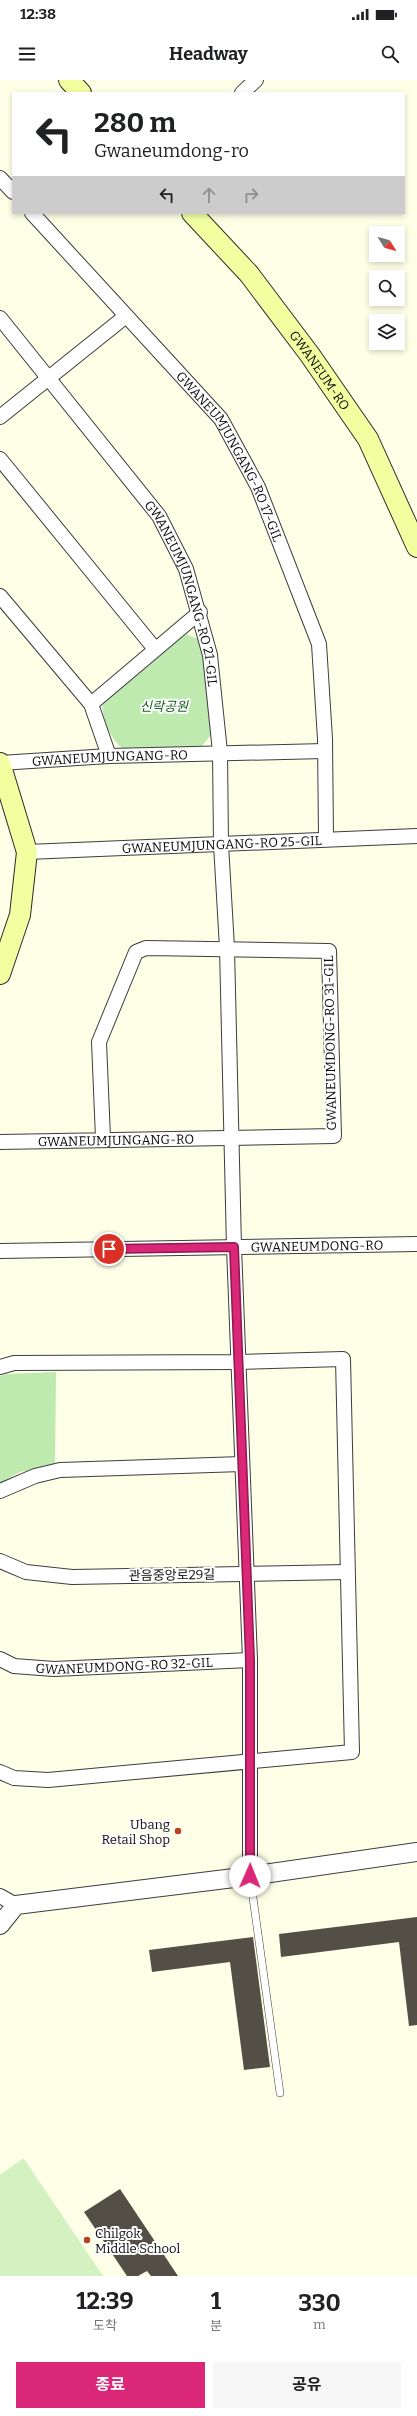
<!DOCTYPE html>
<html lang="ko">
<meta charset="utf-8">
<style>
:root{--surface:#fff;--page:#f6f6f6;--text:#202124;--muted:#757577;--accent:#db2777}
body{margin:0;font-family:Bitter,"Noto Sans KR",serif;background:var(--page);color:var(--text);height:100vh;display:flex;flex-direction:column;font-size:15px;white-space:nowrap}
*{box-sizing:border-box;margin:0}
p{font-size:13px;color:var(--muted)}
.icon{flex:none;width:22px;height:22px;fill:none;stroke:currentColor;stroke-width:2;stroke-linecap:round;stroke-linejoin:round}
.map{position:relative;height:2196px;overflow:hidden}
.drawer{display:flex;flex-direction:column;background:var(--surface);flex:1}
.drawer>*{flex:none}
.guide{position:absolute;left:12px;top:12px;width:393px;height:122px;border-radius:0px;box-shadow:0 2px 6px #0003;background:#fff;color:var(--text);overflow:hidden}
.needle{width:26px;rotate:127deg}
.fabs{position:absolute;left:369px;top:146px;display:grid;gap:8px}
.fabs a{display:grid;place-items:center;width:36px;height:36px;border-radius:0px;background:var(--surface);box-shadow:0 2px 6px #0003;font-size:20px}
.pin{position:absolute;display:grid;place-items:center;width:34px;height:34px;color:#fff;margin:-17px;border:2px solid #fff;border-radius:50%;box-shadow:0 1px 4px #0007}
.me{position:absolute;width:44px;margin:-22px;rotate:1deg;stroke-linejoin:round;filter:drop-shadow(0 0 3px #0008)}
.turn{display:flex;align-items:center;gap:14px;height:84px;padding:0 16px;font-size:18px}
.turn .icon{width:52px;height:52px;stroke-width:2.5}
.turn b{display:block;font-size:28px;line-height:34px}
.lanes{display:flex;align-items:center;height:38px;padding:0 16px;background:#0003;justify-content:center;gap:20px;direction:ltr}
.lanes .off{opacity:.35}
.eta{display:flex;justify-content:space-evenly;align-items:center;height:68px;text-align:center}
.eta b{font-size:24px;font-weight:700;line-height:28px}
.button{display:flex;gap:8px;margin-top:auto;padding:8px 16px}
.button a{flex:1;height:46px;border-radius:0px;background:var(--accent);color:#fff;font-size:16px;font-weight:700;line-height:46px;text-align:center}
.button a+a{background:var(--page);color:var(--text)}
.status{display:flex;justify-content:space-between;align-items:center;height:28px;padding:0 20px;background:var(--surface);direction:ltr}
.status svg{height:11px;fill:currentColor}
header{display:flex;justify-content:space-between;align-items:center;height:52px;padding:0 16px;background:var(--surface);font-size:18px;font-weight:700}
.map>svg:first-child{display:block}
</style>
<div class="status"><b>12:38</b><svg viewBox="0 0 49 12"><path d="M0 12V9h3v3zM5 12V6h3v6zM10 12V3h3v9zM15 12V0h3v12zM26 1h20v11H26zM47 4h2v5h-2z"/></svg></div>
<header><svg class="icon" aria-label="menu" viewBox="0 0 24 24"><path d="M4 6h16M4 12h16M4 18h16"/></svg>Headway<svg class="icon" aria-label="search" viewBox="0 0 24 24"><circle cx="10" cy="10" r="6"/><path d="M15 15l6 6"/></svg></header>
<div class="map">
<svg width="417" height="2196" viewBox="0 0 417 2196">
<rect width="100%" height="100%" fill="#fdffe6"/>
<!-- green -->
<g fill="#beeaaf">
<path d="M 185,554 L 201,560 L 211,655 L 201,667 L 125,671 C 110,659 102,640 102,620 Z"/>
<path d="M 56,1292 L 55,1386 L 20,1392 L 0,1403 L 0,1296 L 7,1294 Z"/>
</g>
<!-- pitch -->
<path fill="#d4f1c2" d="M 24,2078 L 24,2079 L 103,2196 L 0,2196 L 0,2095 Z"/>
<!-- building -->
<g fill="#534e46">
<path d="M 417,1837 L 417,1945 L 409,1946 L 399,1862 L 281,1877 L 279,1854 Z"/>
<path d="M 253,1857 L 270,1987 L 244,1990 L 230,1882 L 152,1892 L 149,1870 Z"/>
<path d="M 120,2109 L 178,2196 L 151,2196 L 147,2191 L 138,2196 L 127,2196 L 84,2132 Z"/>
</g>
<g fill="none" stroke-linecap="round" stroke-linejoin="round">
<!-- service casing -->
<g stroke="#3d3d3d" stroke-width="8">
<path id="service" d="M 250,1796 L 280,2013"/>
</g>
<!-- minor casing -->
<g stroke="#3d3d3d" stroke-width="16">
<g id="minor">
<path d="M 242,13 L 256,0"/>
<path d="M 0,98 L 13,112"/>
<path id="s1" d="M 32,133 L 221,339 L 258,407 L 319,564 L 325,659 L 326,758"/>
<path id="s2" d="M 0,238 L 159,436 L 186,489 L 210,575 L 220,672 L 221,764 L 227,868 L 234,1167 L 250,1580 L 250,1796"/>
<path d="M 0,337 L 126,236"/>
<path d="M 0,379 L 155,569"/>
<path d="M 0,516 L 91,624 L 109,676"/>
<path d="M 91,624 L 200,532"/>
<path id="s3" d="M 0,683 L 109,676 L 325,671"/>
<path id="s4" d="M 27,772 L 417,756"/>
<path id="s5" d="M 0,1062 L 334,1056 L 329,871 L 146,868 L 136,872 L 99,962 L 103,1058"/>
<path id="s6" d="M 0,1171 L 417,1164"/>
<path d="M 0,1287 L 14,1283 L 238,1282 L 343,1279 L 352,1672 L 48,1700 L 14,1698 L 0,1692"/>
<path d="M 0,1411 L 35,1396 L 60,1390 L 242,1384"/>
<path d="M 0,1481 L 26,1492 L 72,1497 L 347,1492"/>
<path id="s7" d="M 0,1579 L 14,1586 L 54,1589 L 250,1580"/>
<path d="M 0,1816 L 16,1825"/>
</g>
</g>
<!-- tertiary casing -->
<g stroke="#3d3d3d" stroke-width="20">
<path id="tertiary" d="M 0,1845 L 16,1825 L 250,1796 L 417,1772"/>
</g>
<!-- secondary casing -->
<g stroke="#2c2c2c" stroke-width="22">
<g id="secondary">
<path d="M 69,0 L 81,13"/>
<path id="s8" d="M 192,133 L 249,194 L 310,275 L 368,359 L 417,467"/>
<path d="M 0,683 L 27,772 L 20,835 L 0,894"/>
</g>
</g>
<!-- service -->
<use href="#service" stroke="#fff" stroke-width="7"/>
<!-- minor -->
<use href="#minor" stroke="#fff" stroke-width="14"/>
<!-- tertiary -->
<use href="#tertiary" stroke="#fff" stroke-width="18"/>
<!-- secondary -->
<use href="#secondary" stroke="#f1ffa1" stroke-width="20"/>
</g>
<g fill="none" stroke-linecap="round" stroke-linejoin="round">
<!-- route casing -->
<g stroke="#8e194d" stroke-width="10">
<path id="route" d="M 109,1169 L 234,1167 L 250,1580 L 250,1796"/>
</g>
<!-- route -->
<use href="#route" stroke="#db2777" stroke-width="7"/>
</g>
<!-- markers -->
<g fill="#be401d" stroke="#fff" stroke-width="1.5">
<circle cx="178" cy="1751" r="4"/>
<circle cx="87" cy="2160" r="4"/>
</g>
<g text-anchor="middle" dominant-baseline="central" stroke-width="4" stroke-linejoin="round" paint-order="stroke">
<!-- street labels -->
<g font-size="13" fill="#0a0a0a" stroke="#fff">
<text stroke="none"><textPath href="#s8" startOffset="203">GWANEUM-RO</textPath></text>
<text stroke="none"><textPath href="#s1" startOffset="316">GWANEUMJUNGANG-RO 17-GIL</textPath></text>
<text stroke="none"><textPath href="#s2" startOffset="335">GWANEUMJUNGANG-RO 21-GIL</textPath></text>
<text stroke="none"><textPath href="#s3" startOffset="110">GWANEUMJUNGANG-RO</textPath></text>
<text stroke="none"><textPath href="#s4" startOffset="195">GWANEUMJUNGANG-RO 25-GIL</textPath></text>
<text transform="translate(330 963) rotate(-91)">GWANEUMDONG-RO 31-GIL</text>
<text stroke="none"><textPath href="#s5" startOffset="116">GWANEUMJUNGANG-RO</textPath></text>
<text stroke="none"><textPath href="#s6" startOffset="317">GWANEUMDONG-RO</textPath></text>
<text transform="translate(172 1495) rotate(-1)">관음중앙로29길</text>
<text stroke="none"><textPath href="#s7" startOffset="126">GWANEUMDONG-RO 32-GIL</textPath></text>
</g>
<!-- park labels -->
<g font-size="13" font-style="italic" fill="#19621d" stroke="#fff">
<text x="164" y="626">신락공원</text>
</g>
<!-- poi labels -->
<g font-size="13" fill="#0a0a0a" stroke="#fff" text-anchor="end">
<text x="170" y="1744">Ubang<tspan x="170" dy="15">Retail Shop</tspan></text>
<text x="95" y="2153" text-anchor="start">Chilgok<tspan x="95" dy="15">Middle School</tspan></text>
</g>
</g>
</svg>
<div class="fabs">
<a><svg class="needle" viewBox="-14 -14 28 28"><path d="M0-13l5 13h-10z" fill="#e53935"/><path d="M0 13l5-13h-10z" fill="#757577"/></svg></a>
<a><svg class="icon" aria-label="search" viewBox="0 0 24 24"><circle cx="10" cy="10" r="6"/><path d="M15 15l6 6"/></svg></a>
<a><svg class="icon" aria-label="layers" viewBox="0 0 24 24"><path d="M12 4l9 5-9 5-9-5zM3 14l9 5 9-5"/></svg></a>
</div>
<div class="pin" style="left:109px;top:1169px;background:#d93025"><svg class="icon" aria-label="arrive" viewBox="0 0 24 24"><path d="M6 21V4h12l-3 4 3 4H6"/></svg></div>
<svg class="me" style="left:250px;top:1796px" viewBox="-20 -20 40 40"><circle r="19" fill="#fff"/><path d="M0-13L10 11 0 6-10 11z" fill="#db2777"/></svg>
<div class="guide">
<div class="turn"><svg class="icon" aria-label="left" viewBox="0 0 24 24"><path d="M17 20v-9H6M10 6l-5 5 5 5"/></svg><div><b>280 m</b>Gwaneumdong-ro</div></div>
<div class="lanes"><svg class="icon" aria-label="left" viewBox="0 0 24 24"><path d="M17 20v-9H6M10 6l-5 5 5 5"/></svg><svg class="icon off" aria-label="ahead" viewBox="0 0 24 24"><path d="M12 20V5M6 11l6-6 6 6"/></svg><svg class="icon off" aria-label="right" viewBox="0 0 24 24"><path d="M7 20v-9h11M14 6l5 5-5 5"/></svg></div>
</div>
</div>
<section class="drawer">
<div class="eta">
<div><b>12:39</b><p>도착</p></div>
<div><b>1</b><p>분</p></div>
<div><b>330</b><p>m</p></div>
</div>
<div class="button"><a>종료</a><a>공유</a></div>
</section>
